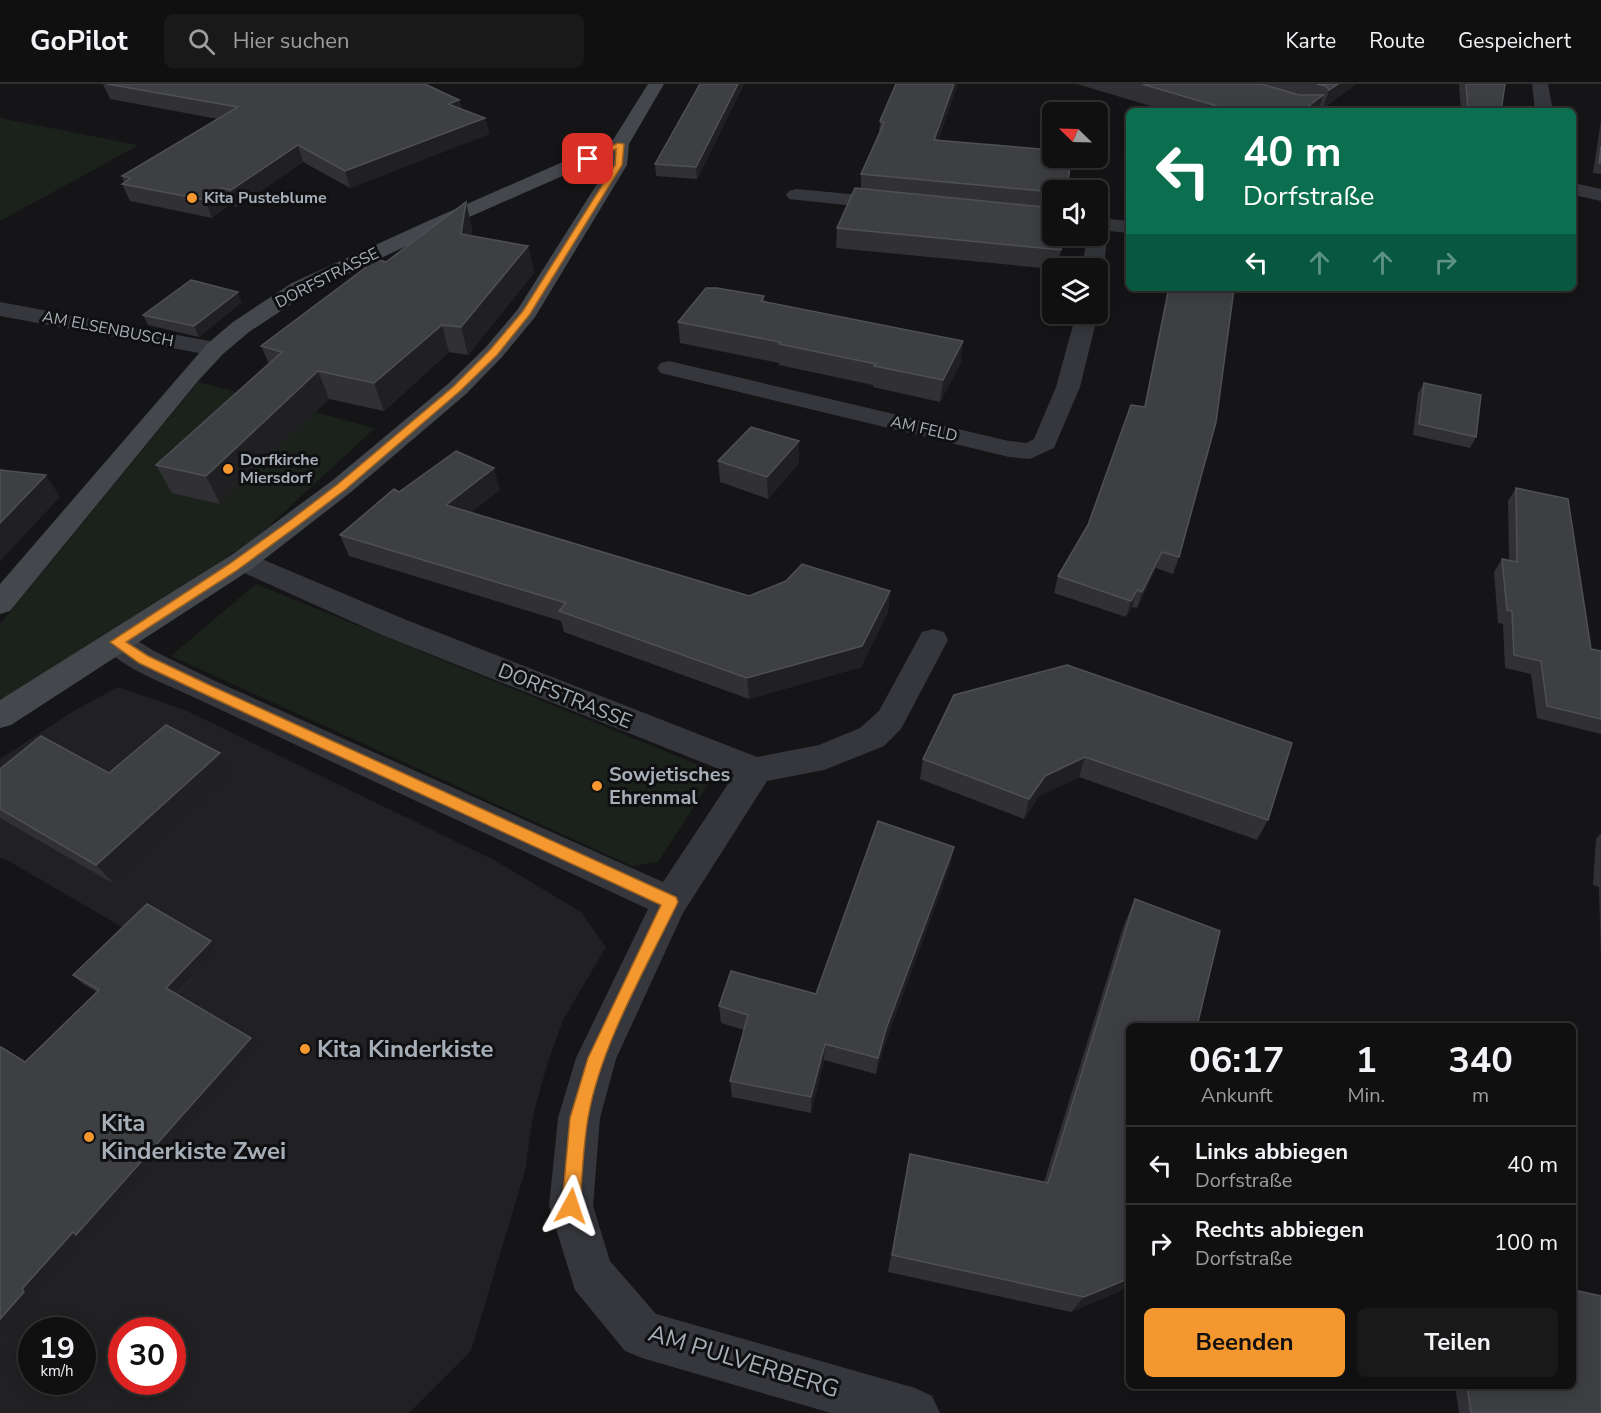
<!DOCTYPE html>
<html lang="de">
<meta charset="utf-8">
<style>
:root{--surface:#101011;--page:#19191a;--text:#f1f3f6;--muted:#9c9d9f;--line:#303031;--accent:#f4972f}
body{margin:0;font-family:"Nunito Sans",sans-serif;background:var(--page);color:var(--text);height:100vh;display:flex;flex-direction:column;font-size:22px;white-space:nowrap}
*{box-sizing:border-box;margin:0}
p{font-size:20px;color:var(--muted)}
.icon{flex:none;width:33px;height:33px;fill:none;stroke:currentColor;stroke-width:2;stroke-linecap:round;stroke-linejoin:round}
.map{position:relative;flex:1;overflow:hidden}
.panel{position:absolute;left:1126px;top:939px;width:450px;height:366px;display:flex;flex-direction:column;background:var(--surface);border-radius:9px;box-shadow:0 3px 15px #0003,0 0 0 2px var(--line)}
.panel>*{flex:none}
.guide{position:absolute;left:1126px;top:24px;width:450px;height:183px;border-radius:9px;box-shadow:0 3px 15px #0003,0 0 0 2px var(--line);background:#0b6e4f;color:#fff;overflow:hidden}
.needle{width:39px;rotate:293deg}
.controls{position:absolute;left:1042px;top:18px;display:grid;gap:12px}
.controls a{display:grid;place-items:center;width:66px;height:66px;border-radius:9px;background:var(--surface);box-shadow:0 3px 15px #0003,0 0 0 2px var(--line);font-size:30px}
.speed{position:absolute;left:18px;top:1233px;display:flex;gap:12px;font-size:30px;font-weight:700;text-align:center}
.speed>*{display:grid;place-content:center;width:78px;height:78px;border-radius:50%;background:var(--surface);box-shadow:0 3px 15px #0003,0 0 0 2px var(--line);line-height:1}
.speed small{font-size:15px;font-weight:400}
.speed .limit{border:9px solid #d22;background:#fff;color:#111}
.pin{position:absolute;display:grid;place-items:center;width:51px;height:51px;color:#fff;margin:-26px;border-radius:12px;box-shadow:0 3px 9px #0006}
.me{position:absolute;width:66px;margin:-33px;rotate:5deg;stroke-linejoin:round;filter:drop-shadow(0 0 4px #0008)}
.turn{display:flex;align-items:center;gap:21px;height:126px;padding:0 18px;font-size:27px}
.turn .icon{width:78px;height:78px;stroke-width:2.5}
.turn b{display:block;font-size:42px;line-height:51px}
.lanes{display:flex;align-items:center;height:57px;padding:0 18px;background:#0003;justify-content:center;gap:30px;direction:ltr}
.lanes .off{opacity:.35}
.eta{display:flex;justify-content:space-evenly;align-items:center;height:102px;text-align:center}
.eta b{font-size:36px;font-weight:700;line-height:42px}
.cta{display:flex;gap:12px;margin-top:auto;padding:12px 18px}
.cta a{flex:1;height:69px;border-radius:9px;background:var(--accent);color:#111;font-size:24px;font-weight:700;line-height:69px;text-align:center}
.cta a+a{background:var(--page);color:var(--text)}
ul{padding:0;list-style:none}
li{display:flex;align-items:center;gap:18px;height:78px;padding:0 18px;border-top:2px solid var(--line)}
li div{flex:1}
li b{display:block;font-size:22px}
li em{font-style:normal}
header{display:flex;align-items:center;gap:36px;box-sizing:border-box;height:84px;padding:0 30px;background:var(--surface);border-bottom:2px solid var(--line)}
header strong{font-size:28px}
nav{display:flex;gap:33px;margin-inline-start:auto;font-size:21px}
.search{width:420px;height:54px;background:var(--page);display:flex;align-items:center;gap:15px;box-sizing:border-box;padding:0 21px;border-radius:9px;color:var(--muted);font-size:22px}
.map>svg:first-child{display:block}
</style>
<header>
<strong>GoPilot</strong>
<div class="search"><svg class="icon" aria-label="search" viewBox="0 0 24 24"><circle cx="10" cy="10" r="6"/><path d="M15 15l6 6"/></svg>Hier suchen</div>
<nav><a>Karte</a><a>Route</a><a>Gespeichert</a></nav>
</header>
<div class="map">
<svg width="1601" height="1329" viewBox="0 0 1601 1329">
<rect width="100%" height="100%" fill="#151517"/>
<!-- built -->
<path fill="#212124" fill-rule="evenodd" d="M 118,603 L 187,627 L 494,776 L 581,828 L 606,863 L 563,936 L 548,978 L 533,1031 L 525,1087 L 471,1267 L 409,1329 L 0,1329 L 0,983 L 36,987 L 110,916 L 83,900 L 134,850 L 5,775 L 0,774 L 0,675 L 72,628 ZM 32,1246 L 82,1246 L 82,1298 L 32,1298 ZM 122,1246 L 172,1246 L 172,1298 L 122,1298 Z"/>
<!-- green -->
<g fill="#1b221b">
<path d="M 0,34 L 137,61 L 137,62 L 0,137 Z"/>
<path d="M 198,298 L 375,344 L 257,453 L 40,598 L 0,615 L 0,540 Z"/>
<path d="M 256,500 L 716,688 L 658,778 L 632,782 L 171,572 Z"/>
</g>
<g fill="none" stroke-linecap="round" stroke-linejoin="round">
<!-- minor -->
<g fill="#36373c" fill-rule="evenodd">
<path d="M 1532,0 L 1548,0 L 1553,27 L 1535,27 Z"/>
<path d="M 1574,99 L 1601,105 L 1601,117 L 1574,111 Z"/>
<path d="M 796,105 L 893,114 L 900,116 L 903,120 L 900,124 L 893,126 L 789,115 L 786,111 L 789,107 Z"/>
<path d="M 1098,134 L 1130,137 L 1130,149 L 1098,146 Z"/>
<path d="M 1098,146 L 1104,148 L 1107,152 L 1104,184 L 1098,189 L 1098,184 L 1082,184 L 1087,152 L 1098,152 Z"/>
<path d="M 0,218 L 215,258 L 223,260 L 227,265 L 223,270 L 215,272 L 0,232 Z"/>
<path d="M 1076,230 L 1098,230 L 1080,303 L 1054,364 L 1030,375 L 1009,373 L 669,291 L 661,289 L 657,284 L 661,279 L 669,277 L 1009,357 L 1026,359 L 1034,355 L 1056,303 Z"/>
<path d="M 243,467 L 404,535 L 757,673 L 819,661 L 860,644 L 879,627 L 922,548 L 933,545 L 944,548 L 948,556 L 901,645 L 884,662 L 824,686 L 767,697 L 683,829 L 616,975 L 600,1034 L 593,1122 L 610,1177 L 656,1230 L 915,1304 L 932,1312 L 940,1329 L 831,1329 L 642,1274 L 625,1267 L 575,1206 L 549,1122 L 558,1034 L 576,974 L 648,825 L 191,612 C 166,600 114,581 101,558 L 105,550 L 116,547 L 127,550 L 154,567 L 213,596 L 663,798 L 734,691 L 382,551 L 233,484 L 229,477 L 233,470 Z"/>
</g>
<!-- secondary -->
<path fill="#44474c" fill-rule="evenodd" d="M 648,0 L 664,0 L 629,60 L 627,81 L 535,233 L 502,273 L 466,310 L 351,408 L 253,484 L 11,641 L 0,644 L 0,616 L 233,470 L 333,396 L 448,300 L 486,263 L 518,225 L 609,81 L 610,71 L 442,145 L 308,209 L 249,248 L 223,270 L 198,297 L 10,527 L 0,530 L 0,500 L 207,260 L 233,238 L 292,199 L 428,137 L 613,56 Z"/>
</g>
<!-- wall -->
<g fill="#313135">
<path d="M 103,0 L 425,0 L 459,16 L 462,25 L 485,34 L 489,50 L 350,104 L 303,78 L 237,123 L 229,121 L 212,134 L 130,117 L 122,100 L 124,98 L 122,92 L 218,35 L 110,15 Z"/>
<path d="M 700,0 L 744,0 L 697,95 L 656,92 L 655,80 Z"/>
<path d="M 1077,0 L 1356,0 L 1323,25 L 1320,21 L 1318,27 L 1167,27 Z"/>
<path d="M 1459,0 L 1505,0 L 1501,27 L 1461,27 Z"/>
<path d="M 1601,36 L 1601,90 L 1593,89 Z"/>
<path d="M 880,37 L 939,57 L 1053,106 L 1053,152 L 1061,166 L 1057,184 L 1053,184 L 1053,185 L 836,164 L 837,144 L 861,105 L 861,90 L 879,49 Z"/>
<path d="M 472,144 L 471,152 L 528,162 L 534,189 L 468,271 L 449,268 L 384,327 L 329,315 L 220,420 L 172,409 L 156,381 L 269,280 L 261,262 L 386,178 Z"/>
<path d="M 1168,204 L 1230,204 L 1179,473 L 1173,490 L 1156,484 L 1137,524 L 1132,523 L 1126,533 L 1054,509 L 1058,492 L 1088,441 L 1144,323 Z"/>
<path d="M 764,212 L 764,217 L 961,278 L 940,318 L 873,303 L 873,301 L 779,281 L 779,279 L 680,259 L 678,238 Z"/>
<path d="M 242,218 L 199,253 L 148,241 L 143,231 Z"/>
<path d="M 1424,299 L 1476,353 L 1470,364 L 1413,351 L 1418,309 Z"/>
<path d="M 799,357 L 799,379 L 768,415 L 720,398 L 718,377 Z"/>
<path d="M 1516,404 L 1591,565 L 1601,567 L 1601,650 L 1537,634 L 1531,590 L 1505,584 L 1503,540 L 1498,539 L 1494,488 L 1502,475 L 1509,476 L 1508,417 Z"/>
<path d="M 500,406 L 471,428 L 749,512 L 890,507 L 888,528 L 861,583 L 749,615 L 564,548 L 561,537 L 349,472 L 340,451 L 399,408 Z"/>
<path d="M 954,611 L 1268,736 L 1257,756 L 1079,693 L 1039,712 L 1024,735 L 920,695 L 923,675 Z"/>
<path d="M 0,685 L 109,689 L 234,690 L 114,800 L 0,734 Z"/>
<path d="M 1601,749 L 1601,877 L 1599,803 L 1593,801 L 1596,755 Z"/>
<path d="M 954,763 L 950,782 L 884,962 L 876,990 L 824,976 L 811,1029 L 732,1013 L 730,997 L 744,946 L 721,939 L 719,922 L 816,910 Z"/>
<path d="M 1135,815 L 1130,942 L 1130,1198 L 1120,1207 L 1071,1228 L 888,1188 L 910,1070 L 1044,1098 L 1123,843 Z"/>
<path d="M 211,857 L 219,866 L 177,910 L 259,962 L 87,1157 L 84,1155 L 34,1211 L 37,1213 L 2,1253 L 0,1252 L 0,964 L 25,978 L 97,908 L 83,900 L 73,891 Z"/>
<path d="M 1455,1302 L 1574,1302 L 1601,1329 L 1459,1329 Z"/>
</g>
<!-- shaded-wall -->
<g fill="#202023">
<path d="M 738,0 L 744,0 L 697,95 L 696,83 Z"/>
<path d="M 954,0 L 958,0 L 932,75 L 934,56 Z"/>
<path d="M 1338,0 L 1356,0 L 1323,25 L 1329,6 Z"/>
<path d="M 1323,11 L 1318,27 L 1302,27 Z"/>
<path d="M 459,16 L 463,32 L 448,20 Z"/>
<path d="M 485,34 L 489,50 L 350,104 L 345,87 Z"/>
<path d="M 298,61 L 303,78 L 237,123 L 231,106 Z"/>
<path d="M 222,104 L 229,121 L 212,134 L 205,116 Z"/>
<path d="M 466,118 L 472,144 L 468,177 L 461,150 Z"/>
<path d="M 528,162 L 534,189 L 468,271 L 461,243 Z"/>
<path d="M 238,208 L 242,218 L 199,253 L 194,242 Z"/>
<path d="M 442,241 L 449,268 L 384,327 L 374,299 Z"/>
<path d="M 963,257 L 961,278 L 940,318 L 943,296 Z"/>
<path d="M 318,287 L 329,315 L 220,420 L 206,392 Z"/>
<path d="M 799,357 L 799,379 L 768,415 L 767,393 Z"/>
<path d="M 494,384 L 500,406 L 453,442 L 446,421 Z"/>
<path d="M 46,391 L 60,413 L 0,477 L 0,439 Z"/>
<path d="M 1162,468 L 1156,484 L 1137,524 L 1142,508 Z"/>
<path d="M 1137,506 L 1132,523 L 1126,533 L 1131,517 Z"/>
<path d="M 890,507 L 888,528 L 861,583 L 749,615 L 747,594 Z"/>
<path d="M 220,669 L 234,690 L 114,800 L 96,781 Z"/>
<path d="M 1085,673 L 1079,693 L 1039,712 L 1024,735 L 1029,715 L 1045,692 Z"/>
<path d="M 954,763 L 950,782 L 884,962 L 876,990 L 878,974 L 886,945 Z"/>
<path d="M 211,857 L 219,866 L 174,912 L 166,904 Z"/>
<path d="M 251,954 L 259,962 L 87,1157 L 84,1155 L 34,1211 L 37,1213 L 2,1253 L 0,1252 L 0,1235 L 22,1205 Z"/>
<path d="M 825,960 L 824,976 L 811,1029 L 811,1013 Z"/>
<path d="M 1130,1194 L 1130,1198 L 1120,1207 L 1071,1228 L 1084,1213 Z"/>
</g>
<!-- building -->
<g fill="#3d3f43" stroke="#4e5055" stroke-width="1.5">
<path d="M 107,0 L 425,0 L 459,16 L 448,20 L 485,34 L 345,87 L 298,61 L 231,106 L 222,104 L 205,116 L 122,100 L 131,94 L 122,92 L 238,23 Z"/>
<path d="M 700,0 L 738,0 L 696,83 L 655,80 Z"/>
<path d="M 896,0 L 954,0 L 934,56 L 1053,66 L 1053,74 L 1071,74 L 1067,106 L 1053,106 L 1053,108 L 861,90 L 884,39 L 880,37 Z"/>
<path d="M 1142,0 L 1261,0 L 1299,11 L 1323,11 L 1302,27 L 1234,27 Z"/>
<path d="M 1317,0 L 1338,0 L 1329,6 L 1326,2 Z"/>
<path d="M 1466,0 L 1505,0 L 1501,27 L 1468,27 Z"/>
<path d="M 1601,62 L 1601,79 L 1599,79 Z"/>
<path d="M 855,104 L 1053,124 L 1053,152 L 1062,152 L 1061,166 L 837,144 Z"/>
<path d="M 466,118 L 461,150 L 528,162 L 461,243 L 442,241 L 374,299 L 318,287 L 206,392 L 156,381 L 282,268 L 261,262 L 377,175 L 386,178 Z"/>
<path d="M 191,196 L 238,208 L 194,242 L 143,231 Z"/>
<path d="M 706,204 L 717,204 L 764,212 L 761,217 L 963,257 L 943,296 L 874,282 L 876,280 L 779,260 L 780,258 L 678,238 Z"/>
<path d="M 1169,204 L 1234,205 L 1216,338 L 1179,473 L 1162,468 L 1142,508 L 1137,506 L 1131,517 L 1058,492 L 1088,441 L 1131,321 L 1145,323 Z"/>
<path d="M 1424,299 L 1481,311 L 1476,353 L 1419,340 Z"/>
<path d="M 751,343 L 799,357 L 767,393 L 718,377 Z"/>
<path d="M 456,367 L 494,384 L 446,421 L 749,512 L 786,497 L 802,480 L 890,507 L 862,562 L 747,594 L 559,527 L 566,519 L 340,451 L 394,405 L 399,408 Z"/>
<path d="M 0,386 L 46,391 L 0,439 Z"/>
<path d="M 1516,404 L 1568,415 L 1591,565 L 1601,567 L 1601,635 L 1547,622 L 1541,577 L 1514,571 L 1512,527 L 1507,526 L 1502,475 L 1517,478 Z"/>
<path d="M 1067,581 L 1292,659 L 1268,736 L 1085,673 L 1045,692 L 1029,715 L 923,675 L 954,611 Z"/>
<path d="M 166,641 L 220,669 L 96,781 L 0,725 L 0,685 L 41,652 L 109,689 Z"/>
<path d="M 878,737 L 954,763 L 886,945 L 878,974 L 825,960 L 811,1013 L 730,997 L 748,931 L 719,922 L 731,887 L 816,910 Z"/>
<path d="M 1135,815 L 1220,847 L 1197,942 L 1130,942 L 1130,1194 L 1084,1213 L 892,1171 L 910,1070 L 1048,1099 Z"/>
<path d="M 147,820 L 211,857 L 166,904 L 251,954 L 76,1151 L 73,1148 L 22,1205 L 24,1208 L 0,1235 L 0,964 L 1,963 L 25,978 L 99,906 L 73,891 Z"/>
<path d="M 1574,1206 L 1601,1212 L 1601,1329 L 1471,1329 L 1467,1302 L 1574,1302 Z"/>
</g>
<!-- route -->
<path fill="#f4972f" stroke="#9f621f" stroke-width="1.5" d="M 618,59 L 624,60 L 622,81 L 530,230 L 497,271 L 460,307 L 346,405 L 300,440 L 236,487 L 126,558 L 148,572 L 207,600 L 676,813 L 678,818 C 646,884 600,962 588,1034 C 583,1063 582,1093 580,1122 L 577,1128 L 571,1131 L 564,1128 L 562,1122 L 570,1034 L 588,974 L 661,821 L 198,607 L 139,579 L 110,558 L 228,481 L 292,435 L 338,400 L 453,303 L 490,266 L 523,227 L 615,81 L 616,65 L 591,76 L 585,75 Z"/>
<!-- markers -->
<g fill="#f4972f" stroke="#101012" stroke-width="2">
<circle cx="192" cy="114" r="6"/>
<circle cx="228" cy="385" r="6"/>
<circle cx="597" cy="702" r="6"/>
<circle cx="305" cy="965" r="6"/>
<circle cx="89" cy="1053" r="6"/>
</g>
<g text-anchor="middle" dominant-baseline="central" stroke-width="6" stroke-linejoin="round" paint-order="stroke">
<!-- far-poi labels -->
<g font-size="16" font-weight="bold" fill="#a6aeb7" stroke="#101012" text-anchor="start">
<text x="204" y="114">Kita Pusteblume</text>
<text x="240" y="376">Dorfkirche<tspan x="240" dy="18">Miersdorf</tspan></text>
</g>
<!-- far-street labels -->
<g font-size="16" fill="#a6aeb7" stroke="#101012">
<text transform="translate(327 194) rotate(-27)">DORFSTRASSE</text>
<text transform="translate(108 245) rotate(11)">AM ELSENBUSCH</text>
<text transform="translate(924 345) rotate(13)">AM FELD</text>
</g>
<!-- street labels -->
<g font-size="20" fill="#a6aeb7" stroke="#101012">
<text transform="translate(565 612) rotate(22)">DORFSTRASSE</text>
</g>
<!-- poi labels -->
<g font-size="20" font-weight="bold" fill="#a6aeb7" stroke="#101012" text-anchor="start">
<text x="609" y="690">Sowjetisches<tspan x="609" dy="23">Ehrenmal</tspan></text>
</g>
<!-- near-poi labels -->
<g font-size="24" font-weight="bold" fill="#a6aeb7" stroke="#101012" text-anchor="start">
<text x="317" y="965">Kita Kinderkiste</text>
<text x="101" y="1039">Kita<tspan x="101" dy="28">Kinderkiste Zwei</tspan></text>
</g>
<!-- near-street labels -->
<g font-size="24" fill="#a6aeb7" stroke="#101012">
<text transform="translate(744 1277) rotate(17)">AM PULVERBERG</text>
</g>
</g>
</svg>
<div class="controls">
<a><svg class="needle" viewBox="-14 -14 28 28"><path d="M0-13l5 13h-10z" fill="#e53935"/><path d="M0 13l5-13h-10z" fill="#9c9d9f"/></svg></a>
<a><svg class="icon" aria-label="sound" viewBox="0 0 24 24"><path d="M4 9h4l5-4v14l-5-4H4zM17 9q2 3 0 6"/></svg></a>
<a><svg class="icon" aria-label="layers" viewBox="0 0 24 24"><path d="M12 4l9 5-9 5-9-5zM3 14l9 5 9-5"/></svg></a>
</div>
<div class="speed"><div>19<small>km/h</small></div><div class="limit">30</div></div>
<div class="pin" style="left:588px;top:75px;background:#d93025"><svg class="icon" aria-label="arrive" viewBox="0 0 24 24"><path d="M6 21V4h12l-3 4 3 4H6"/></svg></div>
<svg class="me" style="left:571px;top:1122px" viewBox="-20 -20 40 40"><path d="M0-17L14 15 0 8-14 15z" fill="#f4972f" stroke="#fff" stroke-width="4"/></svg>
<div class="guide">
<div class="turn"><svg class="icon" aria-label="left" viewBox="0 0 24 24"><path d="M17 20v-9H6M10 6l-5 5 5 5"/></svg><div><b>40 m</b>Dorfstraße</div></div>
<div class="lanes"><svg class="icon" aria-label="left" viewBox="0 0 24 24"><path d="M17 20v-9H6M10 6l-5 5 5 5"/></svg><svg class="icon off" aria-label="ahead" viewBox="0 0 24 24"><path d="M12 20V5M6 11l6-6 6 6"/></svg><svg class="icon off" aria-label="ahead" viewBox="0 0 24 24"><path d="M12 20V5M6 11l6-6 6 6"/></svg><svg class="icon off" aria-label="right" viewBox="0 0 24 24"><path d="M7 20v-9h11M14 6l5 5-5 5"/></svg></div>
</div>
<section class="panel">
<div class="eta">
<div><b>06:17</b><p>Ankunft</p></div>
<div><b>1</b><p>Min.</p></div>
<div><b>340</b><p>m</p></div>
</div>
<ul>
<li><svg class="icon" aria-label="left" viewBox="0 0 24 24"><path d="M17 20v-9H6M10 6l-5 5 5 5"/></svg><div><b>Links abbiegen</b><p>Dorfstraße</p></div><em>40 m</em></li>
<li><svg class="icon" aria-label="right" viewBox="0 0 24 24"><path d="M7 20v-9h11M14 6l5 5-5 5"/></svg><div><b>Rechts abbiegen</b><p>Dorfstraße</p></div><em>100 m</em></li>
</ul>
<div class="cta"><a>Beenden</a><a>Teilen</a></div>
</section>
</div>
